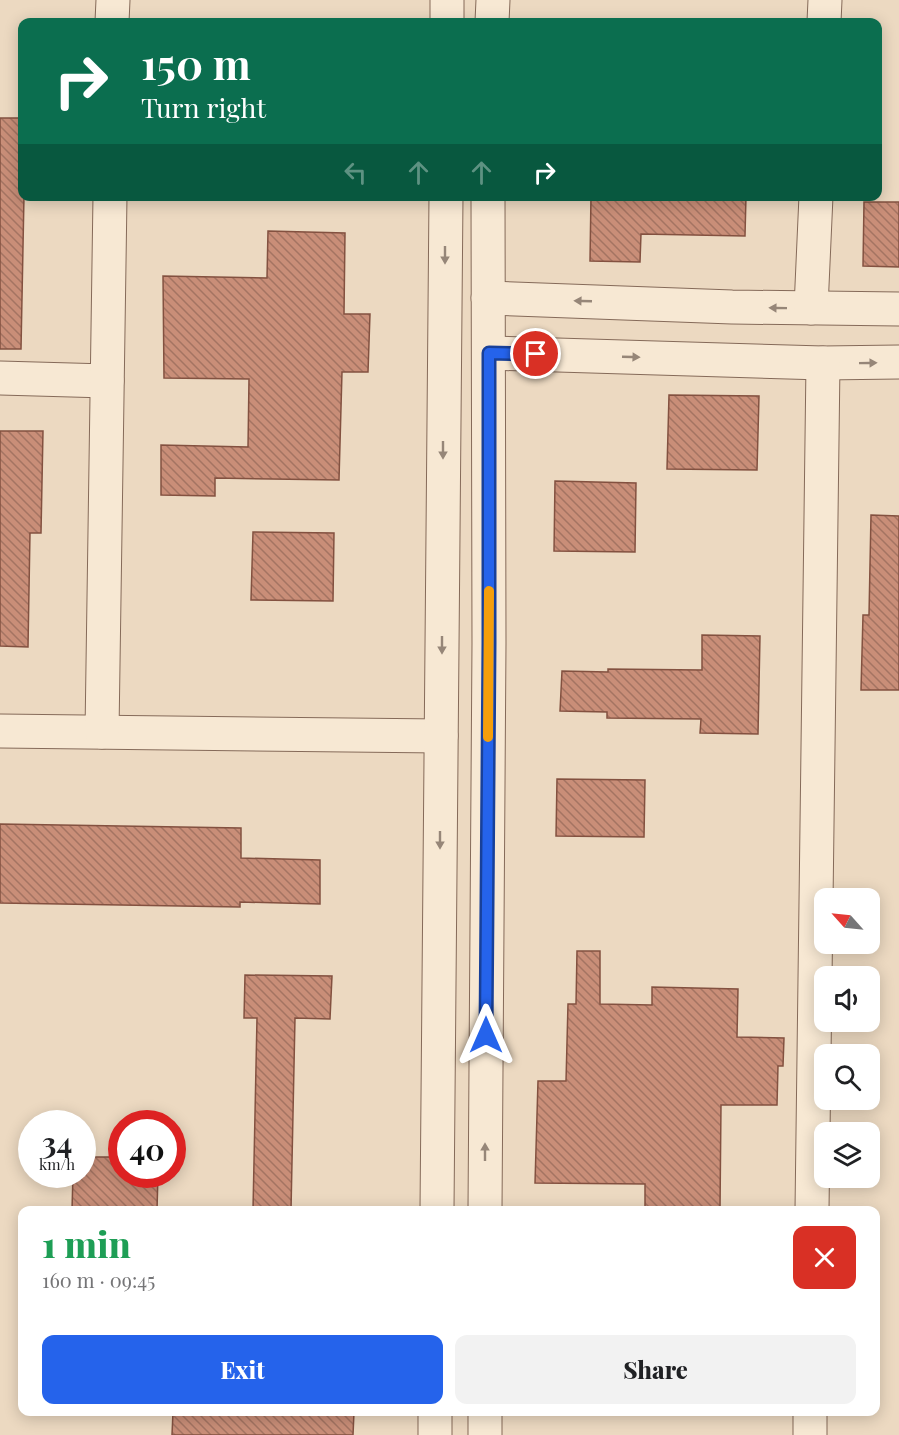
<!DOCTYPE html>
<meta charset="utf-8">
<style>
:root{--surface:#fff;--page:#f2f2f2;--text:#202124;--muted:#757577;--accent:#2563eb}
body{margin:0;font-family:"Playfair Display",serif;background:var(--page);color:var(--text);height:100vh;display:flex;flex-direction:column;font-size:22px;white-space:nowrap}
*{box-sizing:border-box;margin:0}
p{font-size:20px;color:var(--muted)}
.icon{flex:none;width:33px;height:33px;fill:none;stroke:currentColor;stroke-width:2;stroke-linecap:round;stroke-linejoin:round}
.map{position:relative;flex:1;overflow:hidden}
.drawer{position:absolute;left:18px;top:1206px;width:862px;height:210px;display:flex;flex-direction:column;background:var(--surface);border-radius:12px;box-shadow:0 3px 15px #0003}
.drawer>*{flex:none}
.top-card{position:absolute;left:18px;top:18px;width:864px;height:183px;border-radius:12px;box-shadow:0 3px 15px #0003;background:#0b6e4f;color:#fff;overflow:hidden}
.needle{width:39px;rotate:297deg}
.buttons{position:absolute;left:814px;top:888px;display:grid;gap:12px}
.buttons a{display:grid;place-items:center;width:66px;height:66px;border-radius:12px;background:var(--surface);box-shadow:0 3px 15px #0003;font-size:30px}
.speed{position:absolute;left:18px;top:1110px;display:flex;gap:12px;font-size:30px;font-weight:700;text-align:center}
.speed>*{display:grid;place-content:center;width:78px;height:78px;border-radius:50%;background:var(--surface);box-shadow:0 3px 15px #0003;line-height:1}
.speed small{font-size:15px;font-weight:400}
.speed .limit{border:9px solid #d22;background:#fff;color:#111}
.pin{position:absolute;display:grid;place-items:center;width:51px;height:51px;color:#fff;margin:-26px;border:3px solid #fff;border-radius:50%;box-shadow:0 2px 6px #0007}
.me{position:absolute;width:66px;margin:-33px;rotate:0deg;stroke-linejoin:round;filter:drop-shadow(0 0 4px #0008)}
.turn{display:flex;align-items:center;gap:21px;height:126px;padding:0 24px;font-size:27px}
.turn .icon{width:78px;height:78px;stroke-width:2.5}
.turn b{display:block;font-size:42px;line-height:51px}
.lanes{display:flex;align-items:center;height:57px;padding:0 24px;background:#0003;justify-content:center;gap:30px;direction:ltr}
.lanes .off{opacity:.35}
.round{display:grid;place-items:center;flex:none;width:63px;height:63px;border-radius:12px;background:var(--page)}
.summary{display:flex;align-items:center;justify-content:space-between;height:102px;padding:0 24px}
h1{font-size:36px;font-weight:800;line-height:45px;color:#1e9e55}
.primary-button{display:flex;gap:12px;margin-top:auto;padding:12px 24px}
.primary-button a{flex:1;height:69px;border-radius:12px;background:var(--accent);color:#fff;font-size:24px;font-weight:800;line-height:69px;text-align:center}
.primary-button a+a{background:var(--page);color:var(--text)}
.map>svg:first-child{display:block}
</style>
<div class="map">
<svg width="899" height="1435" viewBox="0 0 899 1435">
<defs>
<pattern id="building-back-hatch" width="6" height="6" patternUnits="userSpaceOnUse" patternTransform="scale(1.5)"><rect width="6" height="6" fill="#c98e78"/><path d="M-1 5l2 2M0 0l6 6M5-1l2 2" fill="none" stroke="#a47462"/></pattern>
</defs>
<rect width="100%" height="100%" fill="#ecd9c1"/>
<!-- building -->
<g fill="url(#building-back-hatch)" stroke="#835140" stroke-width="1.5">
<path d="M 0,118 L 22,118 L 22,196 L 24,196 L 21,349 L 0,349 Z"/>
<path d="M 591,196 L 746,196 L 745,236 L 641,234 L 640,262 L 590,261 Z"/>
<path d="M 864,202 L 899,202 L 899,267 L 863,266 Z"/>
<path d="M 268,231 L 345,233 L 344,314 L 370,314 L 368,372 L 342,372 L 339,480 L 215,478 L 215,496 L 161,495 L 161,445 L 248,447 L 249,379 L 164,378 L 163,276 L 267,278 Z"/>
<path d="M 669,395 L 759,396 L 757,470 L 667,469 Z"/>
<path d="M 0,431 L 43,431 L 41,533 L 30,533 L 28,647 L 0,646 Z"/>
<path d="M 555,481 L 636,483 L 635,552 L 554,551 Z"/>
<path d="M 871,515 L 899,516 L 899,690 L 861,690 L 863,615 L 869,615 Z"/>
<path d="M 253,532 L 334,533 L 333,601 L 251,600 Z"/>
<path d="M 702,635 L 760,636 L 758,734 L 700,733 L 701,719 L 607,718 L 607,712 L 560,711 L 562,671 L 608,672 L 608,669 L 702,670 Z"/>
<path d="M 557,779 L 645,780 L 644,837 L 556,836 Z"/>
<path d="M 0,824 L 241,828 L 241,858 L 320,860 L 320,904 L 240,902 L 240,907 L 0,903 Z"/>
<path d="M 577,951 L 600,951 L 600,1004 L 652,1005 L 652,987 L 738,989 L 737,1037 L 784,1038 L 783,1066 L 778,1066 L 777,1105 L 721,1105 L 720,1210 L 645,1210 L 645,1184 L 535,1183 L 538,1081 L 566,1081 L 568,1004 L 576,1004 Z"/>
<path d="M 245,975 L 332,976 L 330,1019 L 295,1018 L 291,1210 L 253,1210 L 257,1018 L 244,1018 Z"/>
<path d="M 82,1157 L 122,1157 L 122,1174 L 158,1174 L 157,1210 L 72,1210 L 73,1174 L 82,1174 Z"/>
<path d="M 173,1412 L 354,1412 L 353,1435 L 172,1435 Z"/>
</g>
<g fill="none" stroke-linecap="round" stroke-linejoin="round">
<!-- minor casing -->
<g stroke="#856a59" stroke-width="35">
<g id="minor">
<path d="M 112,22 L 113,0"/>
<path d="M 447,22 L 447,0"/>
<path d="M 492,22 L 493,0"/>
<path d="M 824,22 L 825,0"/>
<path d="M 488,298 L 732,307 L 899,309"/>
<path d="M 811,308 L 816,196"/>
<path d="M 489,353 L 823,363 L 899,362"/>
<path d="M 0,378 L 107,381"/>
<path d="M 0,731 L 441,736"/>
<path d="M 102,732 L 110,196"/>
<path d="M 437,1210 L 446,196"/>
<path d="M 485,1210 L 489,643 L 488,196"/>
<path d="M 812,1210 L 823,363"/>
<path d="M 435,1435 L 435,1412"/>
<path d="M 485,1435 L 485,1412"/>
<path d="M 810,1435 L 810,1412"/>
</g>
</g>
<!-- minor -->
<use href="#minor" stroke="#f7e8d3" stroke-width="33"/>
</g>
<!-- one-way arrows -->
<defs><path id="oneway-solid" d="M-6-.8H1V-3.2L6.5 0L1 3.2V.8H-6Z" transform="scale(1.5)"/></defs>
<g fill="#968678">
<use href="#oneway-solid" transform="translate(445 255) rotate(90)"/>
<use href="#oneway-solid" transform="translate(583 301) rotate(-178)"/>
<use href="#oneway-solid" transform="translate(778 308) rotate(-179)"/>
<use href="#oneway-solid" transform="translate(631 357) rotate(2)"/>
<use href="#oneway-solid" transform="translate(868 363) rotate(-1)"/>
<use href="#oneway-solid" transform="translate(443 450) rotate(90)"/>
<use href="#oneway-solid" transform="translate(442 645) rotate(90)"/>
<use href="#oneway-solid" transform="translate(440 840) rotate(90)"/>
<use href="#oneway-solid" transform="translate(485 1152) rotate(-90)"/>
</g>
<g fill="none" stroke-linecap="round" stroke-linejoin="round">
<!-- route casing -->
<g stroke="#184099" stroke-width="15">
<path id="route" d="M 486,1035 L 489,643 L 489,353 L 536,354"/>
</g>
<!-- route -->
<use href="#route" stroke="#2563eb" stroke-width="10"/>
<!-- slow -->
<path stroke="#f59e0b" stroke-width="10" d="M 488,737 L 489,591"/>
</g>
</svg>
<div class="buttons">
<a><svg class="needle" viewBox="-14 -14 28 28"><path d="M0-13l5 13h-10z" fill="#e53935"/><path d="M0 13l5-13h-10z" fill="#757577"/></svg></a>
<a><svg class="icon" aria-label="sound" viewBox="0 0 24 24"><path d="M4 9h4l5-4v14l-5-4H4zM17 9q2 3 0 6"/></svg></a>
<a><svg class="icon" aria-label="search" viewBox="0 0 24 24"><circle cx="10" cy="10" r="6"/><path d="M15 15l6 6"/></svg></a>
<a><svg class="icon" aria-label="layers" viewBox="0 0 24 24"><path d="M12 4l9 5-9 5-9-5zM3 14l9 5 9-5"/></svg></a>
</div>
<div class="speed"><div>34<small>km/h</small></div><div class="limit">40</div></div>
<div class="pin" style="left:536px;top:354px;background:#d93025"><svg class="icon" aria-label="arrive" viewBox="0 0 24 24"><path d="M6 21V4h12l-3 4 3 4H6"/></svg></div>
<svg class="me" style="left:486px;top:1035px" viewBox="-20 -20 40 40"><path d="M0-17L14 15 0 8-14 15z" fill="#2563eb" stroke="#fff" stroke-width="4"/></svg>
<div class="top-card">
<div class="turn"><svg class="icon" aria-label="right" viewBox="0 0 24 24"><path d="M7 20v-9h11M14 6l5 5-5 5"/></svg><div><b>150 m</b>Turn right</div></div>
<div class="lanes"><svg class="icon off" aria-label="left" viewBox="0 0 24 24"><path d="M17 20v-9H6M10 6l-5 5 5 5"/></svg><svg class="icon off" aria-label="ahead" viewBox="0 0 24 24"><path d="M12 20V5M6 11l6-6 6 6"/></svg><svg class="icon off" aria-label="ahead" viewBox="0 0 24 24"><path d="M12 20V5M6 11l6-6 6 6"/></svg><svg class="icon" aria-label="right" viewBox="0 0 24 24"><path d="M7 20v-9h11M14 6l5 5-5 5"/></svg></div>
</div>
<section class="drawer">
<div class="summary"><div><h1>1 min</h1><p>160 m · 09:45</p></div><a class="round" style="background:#d93025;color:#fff"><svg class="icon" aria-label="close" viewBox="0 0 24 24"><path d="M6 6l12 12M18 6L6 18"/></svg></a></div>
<div class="primary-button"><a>Exit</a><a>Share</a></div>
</section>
</div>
